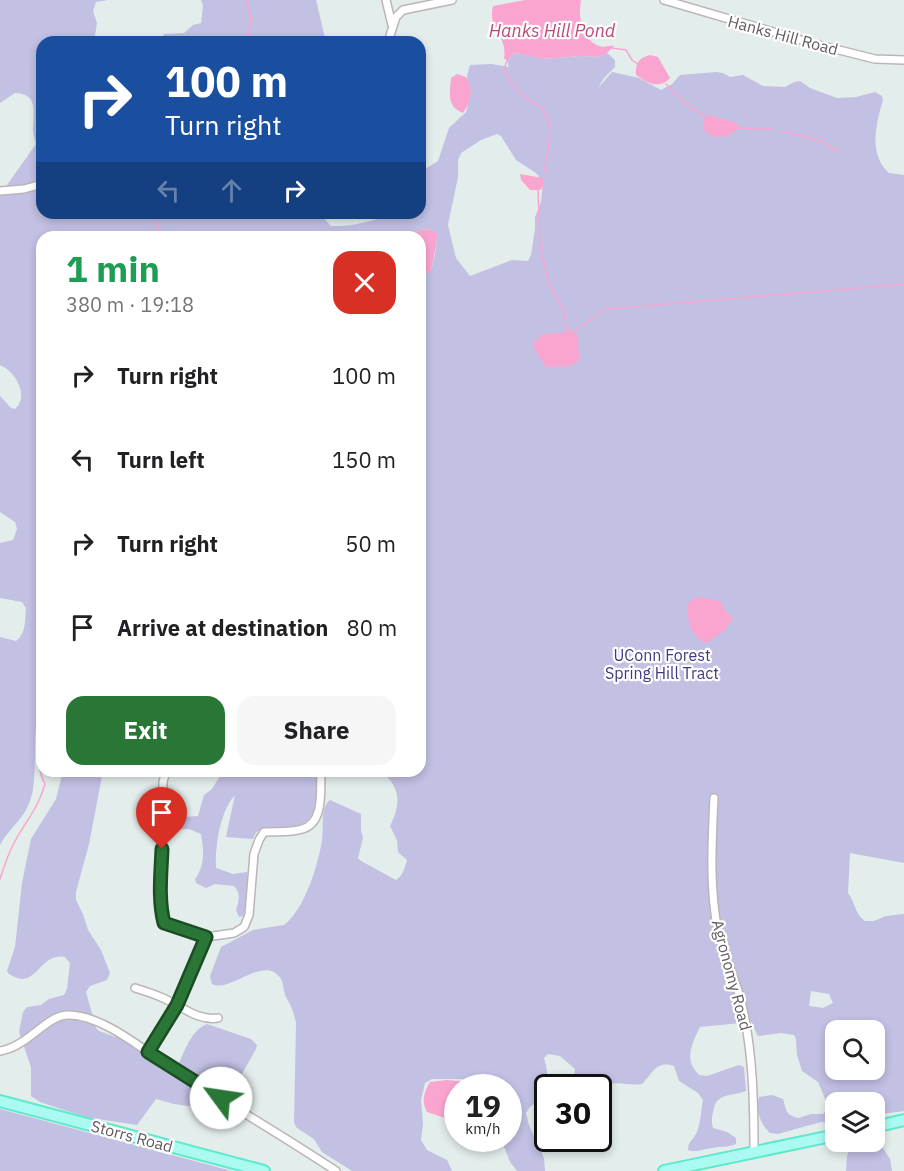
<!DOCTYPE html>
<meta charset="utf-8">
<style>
:root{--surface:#fff;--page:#f6f6f6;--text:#202124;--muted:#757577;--accent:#2a7637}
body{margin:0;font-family:"IBM Plex Sans",sans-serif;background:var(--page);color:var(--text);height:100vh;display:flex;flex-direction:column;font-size:22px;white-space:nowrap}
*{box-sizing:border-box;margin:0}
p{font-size:20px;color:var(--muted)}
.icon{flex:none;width:33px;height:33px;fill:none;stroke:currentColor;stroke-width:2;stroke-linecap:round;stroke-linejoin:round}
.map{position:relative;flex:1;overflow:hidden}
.panel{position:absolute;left:36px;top:231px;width:390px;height:546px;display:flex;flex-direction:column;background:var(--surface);border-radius:18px;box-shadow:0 3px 9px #0003}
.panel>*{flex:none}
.guide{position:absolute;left:36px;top:36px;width:390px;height:183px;border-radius:18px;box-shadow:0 3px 9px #0003;background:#1a4fa0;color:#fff;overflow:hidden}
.fabs{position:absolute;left:825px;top:1020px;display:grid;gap:12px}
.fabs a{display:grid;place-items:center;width:60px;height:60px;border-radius:12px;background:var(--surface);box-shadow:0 3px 9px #0003;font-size:30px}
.speed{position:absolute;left:444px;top:1074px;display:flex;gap:12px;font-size:30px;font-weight:700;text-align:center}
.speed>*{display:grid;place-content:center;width:78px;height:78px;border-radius:50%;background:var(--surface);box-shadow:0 3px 9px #0003;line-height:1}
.speed small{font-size:15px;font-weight:400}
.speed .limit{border:3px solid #111;border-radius:9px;background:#fff;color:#111}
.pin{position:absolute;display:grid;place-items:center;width:51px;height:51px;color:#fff;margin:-62px -26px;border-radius:50% 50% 50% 0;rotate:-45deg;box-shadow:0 0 6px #0007}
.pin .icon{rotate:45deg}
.me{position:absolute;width:66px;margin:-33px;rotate:301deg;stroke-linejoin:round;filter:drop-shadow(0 0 4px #0008)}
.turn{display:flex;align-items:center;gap:21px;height:126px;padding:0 30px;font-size:27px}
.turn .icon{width:78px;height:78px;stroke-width:2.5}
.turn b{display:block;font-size:42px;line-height:51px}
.lanes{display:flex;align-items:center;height:57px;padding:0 30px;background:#0003;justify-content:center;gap:30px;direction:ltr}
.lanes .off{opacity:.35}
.round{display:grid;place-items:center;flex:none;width:63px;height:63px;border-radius:18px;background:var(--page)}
.head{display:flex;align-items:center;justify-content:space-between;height:102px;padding:0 30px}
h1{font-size:36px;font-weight:700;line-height:45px;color:#1e9e55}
.button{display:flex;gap:12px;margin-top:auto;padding:12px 30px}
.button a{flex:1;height:69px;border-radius:18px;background:var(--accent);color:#fff;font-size:24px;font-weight:700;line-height:69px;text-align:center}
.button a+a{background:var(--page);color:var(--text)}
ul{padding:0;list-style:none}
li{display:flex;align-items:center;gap:18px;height:84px;padding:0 30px}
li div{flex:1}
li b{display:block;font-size:22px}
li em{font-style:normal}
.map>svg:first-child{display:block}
</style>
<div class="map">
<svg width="904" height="1171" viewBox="0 0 904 1171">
<rect width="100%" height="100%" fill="#e3edeb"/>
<!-- green -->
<g fill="#c2c0e3" fill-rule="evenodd">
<path d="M 0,0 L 108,0 L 96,2 L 93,11 L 97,23 L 94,42 L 42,42 L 42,213 L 202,213 L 215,219 L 223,213 L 319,213 L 331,226 C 351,227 373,221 391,214 C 399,211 412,213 420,213 L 420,172 L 438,161 L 449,128 L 466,112 L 470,97 L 467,76 L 470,65 L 491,64 L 509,67 L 507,60 L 515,53 L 544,59 L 581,56 L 598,57 L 607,53 L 615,60 L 615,67 L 604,78 L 598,88 L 612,72 L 639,78 L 661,90 L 672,84 L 680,75 L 716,72 L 723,73 L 730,77 L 743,75 L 763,86 L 785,87 L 794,82 L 800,81 L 810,88 L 837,98 L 856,97 L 875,92 L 882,96 L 883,100 C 876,124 868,154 889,173 L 904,175 L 904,863 L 850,853 L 848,893 C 855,901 854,913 865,921 L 874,921 L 886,916 L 904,914 L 904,1111 L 875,1115 L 874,1102 L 836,1102 L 835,1123 L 821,1122 L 778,1134 L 770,1133 C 761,1125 755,1110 759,1097 L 772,1095 L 783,1099 C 787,1111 785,1115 799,1118 L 811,1114 L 823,1114 L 829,1108 L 818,1082 L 802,1071 L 797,1055 L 796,1039 L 794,1035 L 781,1033 L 758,1036 L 751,1022 L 700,1027 C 695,1037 688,1051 691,1062 C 692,1067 696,1071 699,1075 L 707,1076 L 739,1065 L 744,1067 L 746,1091 C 733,1096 717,1093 714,1108 C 712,1116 711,1120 713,1128 L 727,1132 L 736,1138 L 736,1144 C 727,1148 720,1146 712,1148 C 703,1149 697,1153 688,1150 C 688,1140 696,1138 698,1129 C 701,1120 701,1110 703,1100 L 698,1093 L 679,1081 L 674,1066 C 656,1060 653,1073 642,1084 C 628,1087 609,1077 601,1091 L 602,1103 L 599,1111 L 598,1088 L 572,1087 L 575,1069 L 560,1056 L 548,1054 L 544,1058 C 548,1070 548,1083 547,1093 L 530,1107 L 526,1113 L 529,1125 L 544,1158 L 545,1171 L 517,1171 L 510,1162 L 501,1139 L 508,1138 L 508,1088 L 478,1087 L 468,1079 L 432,1079 L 425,1083 L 421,1100 L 423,1124 L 421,1140 L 427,1150 L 447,1160 L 452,1171 L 352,1171 L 322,1152 L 314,1139 L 297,1128 L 294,1123 L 296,1023 C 294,1013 291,1005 286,997 C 283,991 284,984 281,979 C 265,953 230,994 212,984 L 210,976 L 221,947 L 253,930 L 284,925 C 305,909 318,865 322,840 C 324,828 320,807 330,800 L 361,814 L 361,830 L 363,838 L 358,858 L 361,861 L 396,880 C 403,876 405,867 407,860 L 398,852 L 397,840 L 390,826 C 398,810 402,794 389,779 C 386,776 381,775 377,771 L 420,771 L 420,273 L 430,272 C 433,267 438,240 437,234 L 431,229 L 420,230 L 403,237 L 319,235 L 315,237 L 42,237 L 42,705 C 31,724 38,770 32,794 C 26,819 11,825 0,845 L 0,637 L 16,641 C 26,634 25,620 26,608 L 22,602 L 0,598 L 0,543 L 13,540 L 17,529 L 15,522 L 0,512 L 0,396 L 11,408 L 15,409 C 30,396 15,371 0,365 L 0,195 L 36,144 C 35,140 33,134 33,130 C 33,112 39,94 15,93 L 0,103 ZM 497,134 L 501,136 L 516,160 L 536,173 L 543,182 L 541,202 L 535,217 L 535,229 L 531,255 L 528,261 L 512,260 L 470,276 L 456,258 L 448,225 L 458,177 L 458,160 L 461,153 L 481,140 ZM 811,991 L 829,994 L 833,1003 L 823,1008 L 809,1006 ZM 836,1030 L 874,1030 L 874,1070 L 836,1070 Z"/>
<path d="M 201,0 L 316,0 L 326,42 L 161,42 L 164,34 L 184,33 L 193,25 L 201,23 L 203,6 Z"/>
<path d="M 63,771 L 103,771 L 89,844 L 76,892 L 76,900 L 83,914 L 88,930 L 101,950 L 110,973 L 107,980 L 90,986 L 86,992 L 96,1028 L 99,1031 L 124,1040 L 157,1062 L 178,1065 C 185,1051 191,1030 207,1024 L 251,1039 L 257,1045 L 256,1049 L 233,1090 L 227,1106 L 221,1111 L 174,1104 L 156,1099 L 137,1125 L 85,1117 L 40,1102 L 31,1096 L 31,1067 L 19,1032 L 23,1012 L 27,1007 L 41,1005 L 49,999 L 64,995 L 67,989 L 70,963 L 65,957 C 44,953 38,978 23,979 C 18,979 13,976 9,974 L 7,971 L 15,947 L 22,883 L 31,839 L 56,799 Z"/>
<path d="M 223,771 L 317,771 C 317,783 318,797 314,809 C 303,843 260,813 253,839 L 226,837 L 235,795 C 220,811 215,846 216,868 L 233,874 L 247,872 C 250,884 249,907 243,916 L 239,917 L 236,910 C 239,901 241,893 234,886 L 215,884 L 206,888 L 196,883 L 195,879 C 205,866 204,850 201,834 L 189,829 L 169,830 L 167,827 L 169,818 L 198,816 L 204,795 L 212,789 Z"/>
<path d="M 0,1109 L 232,1171 L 0,1171 Z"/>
<path d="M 879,1142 L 890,1159 L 892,1171 L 846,1171 L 847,1156 L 850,1147 L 866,1143 Z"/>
</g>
<!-- water -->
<g fill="#faa5d0">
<path d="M 525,0 L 581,0 C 578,17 581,39 599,46 C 604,48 608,45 614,46 L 606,54 L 598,57 L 581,56 L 543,59 L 515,53 L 507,60 L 504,59 C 508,34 487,31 493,6 Z"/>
<path d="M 650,55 L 658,57 L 670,78 C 660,90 647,83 636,75 C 635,64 638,58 650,55 Z"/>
<path d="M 457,74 L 466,77 C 474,87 471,103 463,113 C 446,106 450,93 451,78 Z"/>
<path d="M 709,115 L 734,122 L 739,126 L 738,129 L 727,136 L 713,137 L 703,129 L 703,122 Z"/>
<path d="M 520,174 L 543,178 L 543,187 L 540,190 L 530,190 L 521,180 Z"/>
<path d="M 431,229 L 437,234 C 438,240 432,267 430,273 L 420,273 L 420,237 L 403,237 L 420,230 Z"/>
<path d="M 571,332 L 578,335 L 579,361 L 569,366 L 546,367 L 533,346 L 534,342 L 544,334 Z"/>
<path d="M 700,597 L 720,601 L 726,612 L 733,618 L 725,630 L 706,643 C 691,638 686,618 688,604 L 695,598 Z"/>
<path d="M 447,1080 L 470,1082 L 480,1087 L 458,1088 L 458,1138 L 466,1139 C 450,1141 451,1130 448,1119 L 427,1112 C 421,1101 424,1092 430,1082 Z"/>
</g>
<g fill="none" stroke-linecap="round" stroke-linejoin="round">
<!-- stream -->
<g stroke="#faa5d0" stroke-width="1.5">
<path d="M 246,0 L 251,20 L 247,42"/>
<path d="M 612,48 L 626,50 L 632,60 L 638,64"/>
<path d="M 508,57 L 504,70 C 509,81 516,90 525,97 C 530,102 539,105 544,111 C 555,125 547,156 544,172"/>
<path d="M 666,84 L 688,106 L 708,118"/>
<path d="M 737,128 L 772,129"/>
<path d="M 781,131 L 819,140 L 834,149 L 841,149"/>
<path d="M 538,188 L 540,245 L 549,285 L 563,308 L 567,331"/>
<path d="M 152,213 L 163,237"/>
<path d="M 567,331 L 574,331 L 606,309 L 904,284"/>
<path d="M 0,879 C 4,867 8,854 14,843 C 25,822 38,809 45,784 C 38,771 39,763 42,748"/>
</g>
<!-- minor casing -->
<g stroke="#bcb5b8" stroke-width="10">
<g id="minor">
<path d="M 386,0 L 392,25"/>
<path d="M 664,0 L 811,43 L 875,59 L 904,60"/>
<path d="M 388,42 L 396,17 L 403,10 L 452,0"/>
<path d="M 0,191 L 24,189 L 42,184"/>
<path d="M 166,771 L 163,782 L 161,912 L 164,923 L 206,937 L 234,933 L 244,927 L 249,915 L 254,854 L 259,840 L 264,832 C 276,831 291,833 302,829 C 325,823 320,789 321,771"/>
<path d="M 714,798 C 712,841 709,888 718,931 C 723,955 735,977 741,1001 C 753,1050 754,1101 754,1152"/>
<path d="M 135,988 C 145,991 154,994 163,998 C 182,1006 197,1021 218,1018"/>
<path d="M 0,1051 C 27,1047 46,1016 67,1015 C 102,1014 145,1051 172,1069 C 227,1103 282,1135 336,1171"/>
<path d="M 148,1051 L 177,1005 L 206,937"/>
</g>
</g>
<!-- primary casing -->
<g stroke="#5fe9cb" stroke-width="14">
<g id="primary">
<path d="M 0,1101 L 264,1171"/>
<path d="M 874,1127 L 904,1120"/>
<path d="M 664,1171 L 836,1135"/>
</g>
</g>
<!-- minor -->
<use href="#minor" stroke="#fff" stroke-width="7"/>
<!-- primary -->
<use href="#primary" stroke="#aafaf2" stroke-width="10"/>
</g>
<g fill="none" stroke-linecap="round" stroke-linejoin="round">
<!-- route casing -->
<g stroke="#1b4d24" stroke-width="15">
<path id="route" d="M 162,849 C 161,874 158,899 164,923 L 206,937 L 177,1005 L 148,1052 L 221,1098"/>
</g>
<!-- route -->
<use href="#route" stroke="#2a7637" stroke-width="10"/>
</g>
<g text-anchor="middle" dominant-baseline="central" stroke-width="4.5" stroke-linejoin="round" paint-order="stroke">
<!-- street labels -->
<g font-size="16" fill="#635b5e" stroke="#fff">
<text transform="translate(783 35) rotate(15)">Hanks Hill Road</text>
<text transform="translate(732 975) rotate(75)">Agronomy Road</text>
<text transform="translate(132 1136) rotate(15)">Storrs Road</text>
</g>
<!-- park labels -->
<g font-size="16" fill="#413a83" stroke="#fff">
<text x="662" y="655">UConn Forest<tspan x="662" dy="18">Spring Hill Tract</tspan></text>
</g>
<!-- water labels -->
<g font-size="18" font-style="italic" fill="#bc497a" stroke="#fff">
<text x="552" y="30">Hanks Hill Pond</text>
</g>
</g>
</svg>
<div class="fabs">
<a><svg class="icon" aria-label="search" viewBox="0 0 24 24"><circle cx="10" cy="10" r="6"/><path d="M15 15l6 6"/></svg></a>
<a><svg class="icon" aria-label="layers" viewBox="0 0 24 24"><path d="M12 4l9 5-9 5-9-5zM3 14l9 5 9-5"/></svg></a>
</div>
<div class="speed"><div>19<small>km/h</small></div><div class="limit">30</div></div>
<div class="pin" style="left:162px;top:849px;background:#d93025"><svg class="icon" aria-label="arrive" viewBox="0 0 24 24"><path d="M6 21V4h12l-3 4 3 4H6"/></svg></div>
<svg class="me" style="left:221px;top:1098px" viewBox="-20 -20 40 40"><circle r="19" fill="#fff"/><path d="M0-13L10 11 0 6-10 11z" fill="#2a7637"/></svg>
<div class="guide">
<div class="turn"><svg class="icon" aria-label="right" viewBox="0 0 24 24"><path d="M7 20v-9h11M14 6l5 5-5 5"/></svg><div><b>100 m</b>Turn right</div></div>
<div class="lanes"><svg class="icon off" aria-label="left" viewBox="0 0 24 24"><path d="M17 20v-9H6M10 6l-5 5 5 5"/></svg><svg class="icon off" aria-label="ahead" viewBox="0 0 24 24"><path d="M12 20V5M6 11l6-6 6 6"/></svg><svg class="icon" aria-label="right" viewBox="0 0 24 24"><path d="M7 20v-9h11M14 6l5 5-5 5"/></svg></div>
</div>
<section class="panel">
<div class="head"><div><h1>1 min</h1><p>380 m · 19:18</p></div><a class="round" style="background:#d93025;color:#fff"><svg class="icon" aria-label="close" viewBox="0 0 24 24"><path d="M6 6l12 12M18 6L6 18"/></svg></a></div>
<ul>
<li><svg class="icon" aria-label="right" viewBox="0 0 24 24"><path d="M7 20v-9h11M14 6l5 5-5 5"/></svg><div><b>Turn right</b></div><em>100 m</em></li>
<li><svg class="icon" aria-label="left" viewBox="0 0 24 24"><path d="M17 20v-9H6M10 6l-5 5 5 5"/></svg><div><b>Turn left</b></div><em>150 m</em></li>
<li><svg class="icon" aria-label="right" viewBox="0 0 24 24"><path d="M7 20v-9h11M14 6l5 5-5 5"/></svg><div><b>Turn right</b></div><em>50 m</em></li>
<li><svg class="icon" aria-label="arrive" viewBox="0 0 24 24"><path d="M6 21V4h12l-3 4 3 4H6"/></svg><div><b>Arrive at destination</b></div><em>80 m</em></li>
</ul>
<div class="button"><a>Exit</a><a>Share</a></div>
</section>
</div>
